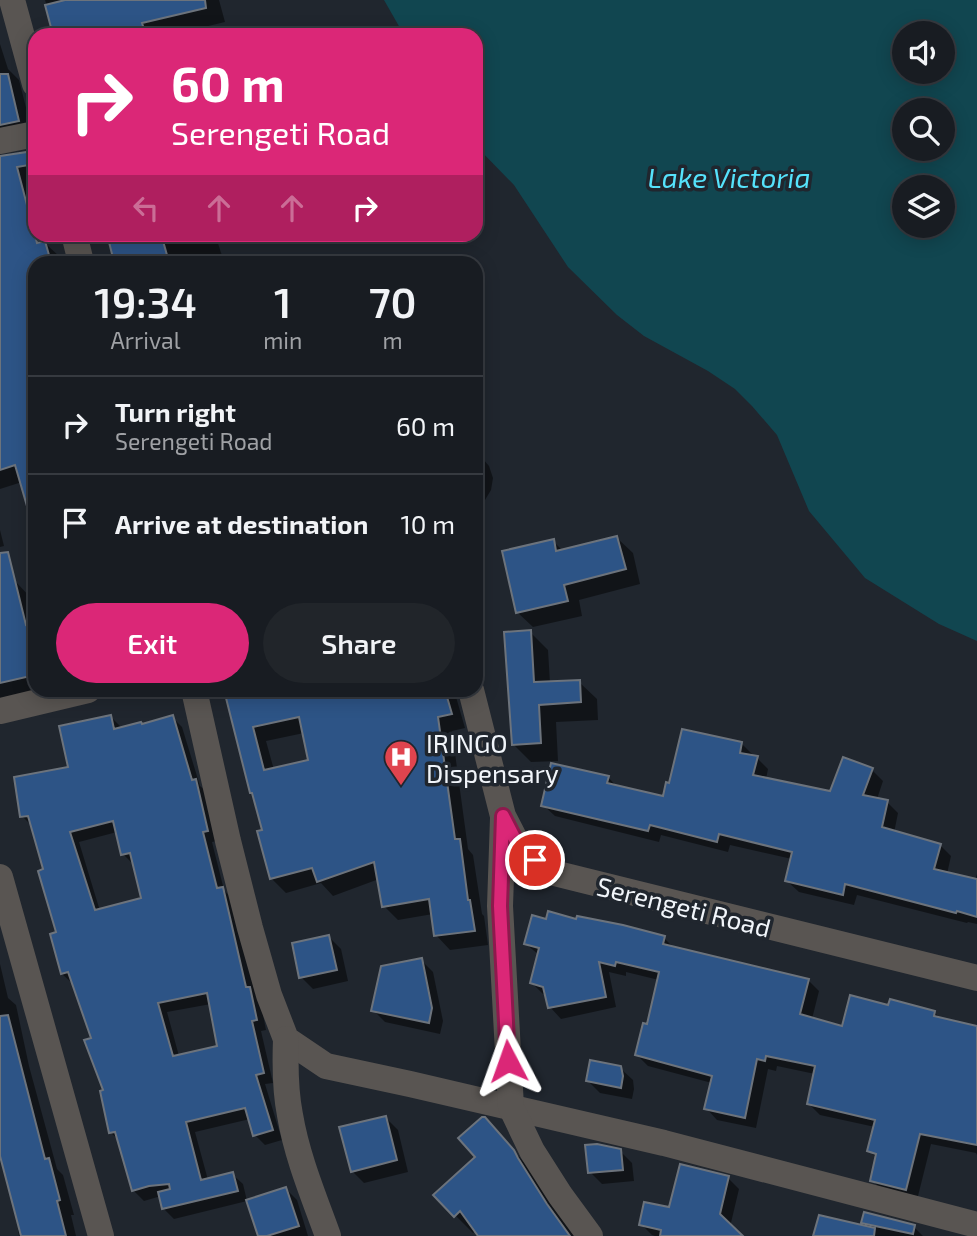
<!DOCTYPE html>
<style>
:root{--surface:#181c22;--page:#21252a;--text:#f1f3f6;--muted:#9fa1a5;--line:#363a40;--accent:#db2777}
body{margin:0;font-family:"Exo 2",sans-serif;background:var(--page);color:var(--text);height:100vh;display:flex;flex-direction:column;font-size:26px;white-space:nowrap}
*{box-sizing:border-box;margin:0}
p{font-size:23px;color:var(--muted)}
.icon{flex:none;width:38px;height:38px;fill:none;stroke:currentColor;stroke-width:2;stroke-linecap:round;stroke-linejoin:round}
.map{position:relative;flex:1;overflow:hidden}
.side{position:absolute;left:28px;top:256px;width:455px;height:441px;display:flex;flex-direction:column;background:var(--surface);border-radius:21px;box-shadow:0 4px 18px #0003,0 0 0 2px var(--line)}
.side>*{flex:none}
.banner{position:absolute;left:28px;top:28px;width:455px;height:214px;border-radius:21px;box-shadow:0 4px 18px #0003,0 0 0 2px var(--line);background:#db2777;color:#fff;overflow:hidden}
.tools{position:absolute;left:892px;top:21px;display:grid;gap:14px}
.tools a{display:grid;place-items:center;width:63px;height:63px;border-radius:50%;background:var(--surface);box-shadow:0 4px 18px #0003,0 0 0 2px var(--line);font-size:35px}
.pin{position:absolute;display:grid;place-items:center;width:60px;height:60px;color:#fff;margin:-30px;border:4px solid #fff;border-radius:50%;box-shadow:0 2px 7px #0007}
.me{position:absolute;width:77px;margin:-38px;rotate:356deg;stroke-linejoin:round;filter:drop-shadow(0 0 5px #0008)}
.turn{display:flex;align-items:center;gap:24px;height:147px;padding:0 28px;font-size:32px}
.turn .icon{width:91px;height:91px;stroke-width:2.5}
.turn b{display:block;font-size:49px;line-height:60px}
.lanes{display:flex;align-items:center;height:66px;padding:0 28px;background:#0003;justify-content:center;gap:35px;direction:ltr}
.lanes .off{opacity:.35}
.eta{display:flex;justify-content:space-evenly;align-items:center;height:119px;text-align:center}
.eta b{font-size:42px;font-weight:600;line-height:49px}
.primary-button{display:flex;gap:14px;margin-top:auto;padding:14px 28px}
.primary-button a{flex:1;height:80px;border-radius:42px;background:var(--accent);color:#fff;font-size:28px;font-weight:600;line-height:80px;text-align:center}
.primary-button a+a{background:var(--page);color:var(--text)}
ul{padding:0;list-style:none}
li{display:flex;align-items:center;gap:21px;height:98px;padding:0 28px;border-top:2px solid var(--line)}
li div{flex:1}
li b{display:block;font-size:26px}
li em{font-style:normal}
.map>svg:first-child{display:block}
</style>
<div class="map">
<svg width="977" height="1236" viewBox="0 0 977 1236">
<rect width="100%" height="100%" fill="#20262e"/>
<!-- water -->
<path fill="#114650" fill-rule="evenodd" d="M 384,0 L 977,0 L 977,641 L 939,624 L 865,578 L 809,511 L 777,435 L 752,406 L 735,389 L 708,371 L 644,336 L 617,315 L 568,267 L 514,185 L 476,146 L 476,35 L 404,35 ZM 905,33 L 943,33 L 943,72 L 905,72 ZM 905,110 L 943,110 L 943,149 L 905,149 ZM 905,187 L 943,187 L 943,226 L 905,226 Z"/>
<!-- shadow -->
<g fill="#0007" fill-rule="evenodd">
<path d="M 45,0 L 219,0 L 225,22 L 171,35 L 55,35 Z"/>
<path d="M 0,44 L 8,69 L 19,80 L 33,135 L 0,150 Z"/>
<path d="M 27,154 L 35,162 L 35,180 L 31,181 L 35,198 L 35,234 L 44,234 L 47,245 L 60,257 L 61,262 L 35,262 L 35,513 L 29,507 L 22,482 L 0,489 L 0,158 Z"/>
<path d="M 108,234 L 215,234 L 224,262 L 116,262 Z"/>
<path d="M 476,451 L 489,466 L 493,478 L 491,490 L 485,500 L 476,507 Z"/>
<path d="M 0,530 L 4,546 L 0,547 Z"/>
<path d="M 617,538 L 633,553 L 640,584 L 579,600 L 582,616 L 533,627 L 517,612 L 553,541 L 563,551 Z"/>
<path d="M 14,580 L 35,602 L 35,690 L 0,699 L 0,584 Z"/>
<path d="M 530,632 L 548,650 L 550,683 L 579,682 L 597,699 L 598,720 L 556,722 L 558,761 L 531,762 L 513,744 Z"/>
<path d="M 225,690 L 454,690 L 465,728 L 452,731 L 468,849 L 473,855 L 482,914 L 484,916 L 488,945 L 450,950 L 436,935 L 433,914 L 398,920 L 384,906 L 379,879 L 333,896 L 321,883 L 286,893 L 271,878 L 264,831 L 252,792 ZM 304,733 L 310,761 L 274,770 L 266,741 Z"/>
<path d="M 111,717 L 121,727 L 142,726 L 172,717 L 182,727 L 200,786 L 206,791 L 217,841 L 212,842 L 224,890 L 232,899 L 255,993 L 260,999 L 266,1030 L 261,1031 L 273,1083 L 265,1084 L 282,1140 L 265,1145 L 255,1135 L 250,1119 L 195,1132 L 208,1180 L 232,1174 L 243,1184 L 247,1201 L 174,1219 L 164,1209 L 161,1196 L 144,1201 L 133,1190 L 120,1141 L 111,1133 L 106,1091 L 94,1039 L 73,984 L 62,974 L 58,933 L 46,870 L 33,827 L 22,816 L 70,768 ZM 117,832 L 123,854 L 133,864 L 144,900 L 100,911 L 79,842 ZM 211,1004 L 219,1047 L 179,1056 L 167,1012 Z"/>
<path d="M 742,744 L 753,755 L 752,757 L 757,758 L 768,769 L 766,779 L 831,793 L 872,770 L 883,781 L 877,799 L 887,802 L 898,813 L 894,833 L 940,845 L 951,856 L 947,874 L 975,880 L 977,874 L 977,924 L 968,922 L 967,923 L 857,895 L 854,905 L 799,892 L 787,881 L 792,859 L 730,845 L 728,852 L 661,835 L 659,842 L 555,816 L 543,805 L 608,777 L 617,787 L 664,798 Z"/>
<path d="M 329,937 L 341,949 L 348,981 L 313,989 L 301,977 Z"/>
<path d="M 664,938 L 674,948 L 808,980 L 819,991 L 812,1019 L 844,1028 L 889,1007 L 934,1012 L 941,1019 L 977,1028 L 977,1155 L 976,1153 L 931,1144 L 917,1200 L 883,1191 L 872,1180 L 877,1158 L 869,1151 L 875,1127 L 820,1115 L 809,1104 L 815,1074 L 777,1066 L 776,1071 L 768,1069 L 756,1128 L 717,1120 L 706,1108 L 712,1083 L 648,1066 L 637,1055 L 649,1026 L 659,980 L 626,972 L 626,976 L 609,972 L 616,1007 L 561,1019 L 550,1007 L 547,995 L 543,994 L 532,983 L 539,955 L 526,944 Z"/>
<path d="M 421,960 L 433,972 L 443,1021 L 440,1034 L 385,1022 L 373,1010 Z"/>
<path d="M 0,964 L 8,998 L 16,1005 L 29,1066 L 57,1169 L 63,1175 L 74,1215 L 71,1215 L 76,1236 L 19,1236 L 18,1230 L 21,1229 L 3,1161 L 0,1158 Z"/>
<path d="M 620,1068 L 633,1080 L 634,1089 L 632,1099 L 600,1093 L 588,1081 Z"/>
<path d="M 386,1118 L 398,1130 L 408,1172 L 364,1183 L 352,1171 Z"/>
<path d="M 502,1138 L 531,1170 L 535,1178 L 574,1236 L 481,1236 L 476,1230 L 473,1233 L 455,1215 Z"/>
<path d="M 620,1151 L 632,1163 L 634,1181 L 602,1184 L 590,1172 Z"/>
<path d="M 728,1178 L 739,1189 L 730,1227 L 740,1236 L 655,1236 L 652,1235 L 641,1224 Z"/>
<path d="M 286,1189 L 297,1200 L 308,1236 L 260,1236 Z"/>
<path d="M 865,1214 L 914,1227 L 923,1236 L 815,1236 L 862,1227 Z"/>
</g>
<!-- building -->
<g fill="#2d5486" stroke="#6c737c" stroke-width="2" fill-rule="evenodd">
<path d="M 65,0 L 205,0 L 206,8 L 142,23 L 144,29 L 121,35 L 53,35 L 45,5 Z"/>
<path d="M 0,74 L 8,74 L 19,121 L 0,125 Z"/>
<path d="M 27,152 L 29,165 L 17,167 L 37,243 L 45,241 L 51,262 L 35,262 L 35,512 L 29,513 L 15,465 L 0,470 L 0,156 Z"/>
<path d="M 107,234 L 161,234 L 169,262 L 114,262 Z"/>
<path d="M 617,536 L 626,569 L 564,585 L 568,601 L 516,613 L 502,551 L 554,539 L 556,551 Z"/>
<path d="M 8,552 L 26,625 L 35,623 L 35,675 L 0,683 L 0,553 Z"/>
<path d="M 531,630 L 534,682 L 580,680 L 581,702 L 539,705 L 541,743 L 512,745 L 504,632 Z"/>
<path d="M 261,690 L 445,690 L 452,714 L 438,717 L 455,839 L 460,839 L 468,900 L 470,900 L 475,931 L 434,936 L 429,899 L 382,907 L 374,862 L 317,882 L 312,868 L 270,879 L 257,831 L 262,830 L 252,793 L 250,793 L 226,698 ZM 299,717 L 308,760 L 264,770 L 253,727 Z"/>
<path d="M 111,715 L 114,729 L 141,722 L 142,724 L 173,715 L 192,780 L 196,779 L 208,831 L 203,832 L 217,888 L 223,887 L 246,987 L 250,987 L 257,1020 L 252,1021 L 264,1073 L 256,1075 L 273,1130 L 253,1136 L 245,1108 L 186,1122 L 201,1180 L 233,1172 L 238,1191 L 162,1209 L 158,1192 L 170,1189 L 169,1184 L 149,1186 L 132,1191 L 115,1132 L 109,1133 L 100,1091 L 103,1090 L 84,1040 L 91,1038 L 68,972 L 61,974 L 50,934 L 56,932 L 38,871 L 43,869 L 28,816 L 20,817 L 14,777 L 68,767 L 59,726 ZM 113,821 L 121,855 L 130,853 L 141,898 L 95,910 L 70,832 ZM 207,993 L 217,1046 L 173,1056 L 158,1003 Z"/>
<path d="M 682,729 L 742,742 L 740,753 L 758,756 L 753,775 L 830,791 L 843,757 L 873,768 L 863,795 L 888,800 L 882,827 L 941,844 L 934,869 L 977,879 L 977,917 L 957,911 L 956,913 L 845,884 L 843,895 L 785,881 L 792,852 L 719,834 L 717,842 L 650,825 L 648,831 L 541,806 L 551,763 L 609,776 L 607,783 L 663,796 L 666,782 L 669,783 Z"/>
<path d="M 548,911 L 576,919 L 577,916 L 623,925 L 665,936 L 663,944 L 809,979 L 800,1014 L 842,1026 L 850,995 L 888,1005 L 890,999 L 935,1011 L 934,1016 L 977,1026 L 977,1145 L 920,1134 L 906,1190 L 870,1181 L 876,1154 L 867,1151 L 875,1120 L 807,1104 L 815,1066 L 766,1056 L 765,1061 L 757,1059 L 745,1118 L 704,1109 L 712,1076 L 635,1055 L 643,1023 L 647,1024 L 659,972 L 616,962 L 615,966 L 599,962 L 606,997 L 548,1008 L 543,987 L 530,983 L 539,948 L 524,944 L 532,915 L 546,919 Z"/>
<path d="M 329,935 L 337,970 L 299,978 L 292,943 Z"/>
<path d="M 422,958 L 432,1008 L 429,1023 L 371,1011 L 381,966 Z"/>
<path d="M 8,1015 L 45,1159 L 49,1158 L 60,1200 L 57,1201 L 66,1236 L 21,1236 L 0,1156 L 0,1016 Z"/>
<path d="M 590,1060 L 621,1066 L 623,1076 L 621,1088 L 586,1081 Z"/>
<path d="M 386,1116 L 397,1160 L 351,1172 L 339,1127 Z"/>
<path d="M 482,1117 L 485,1117 L 514,1150 L 518,1158 L 547,1204 L 570,1236 L 478,1236 L 460,1211 L 454,1217 L 433,1195 L 475,1157 L 458,1138 Z"/>
<path d="M 597,1144 L 621,1149 L 623,1170 L 588,1173 L 585,1145 Z"/>
<path d="M 680,1164 L 729,1176 L 720,1214 L 743,1236 L 660,1236 L 661,1230 L 639,1225 L 644,1202 L 669,1207 Z"/>
<path d="M 286,1187 L 299,1226 L 267,1236 L 258,1236 L 246,1200 Z"/>
<path d="M 864,1212 L 915,1225 L 913,1234 L 861,1223 Z"/>
<path d="M 819,1215 L 875,1228 L 874,1236 L 813,1236 Z"/>
</g>
<g fill="none" stroke-linecap="round" stroke-linejoin="round">
<!-- minor -->
<g stroke="#595552" stroke-width="26">
<path d="M 12,0 L 35,84"/>
<path d="M 0,141 L 35,134"/>
<path d="M 74,234 L 81,262"/>
<path d="M 194,690 L 228,841 L 250,928 L 269,995 L 286,1039 L 326,1066 L 410,1084 L 664,1143 L 977,1225"/>
<path d="M 471,690 L 503,816 L 520,849 L 550,872 L 977,978"/>
<path d="M 0,711 L 88,690"/>
<path d="M 503,818 L 500,906 L 511,1107 L 532,1151 L 560,1195 L 590,1236"/>
<path d="M 0,877 L 101,1236"/>
<path d="M 286,1039 C 285,1065 285,1090 290,1115 C 297,1157 314,1197 328,1236"/>
</g>
</g>
<g fill="none" stroke-linecap="round" stroke-linejoin="round">
<!-- route casing -->
<g stroke="#8e194d" stroke-width="18">
<path id="route" d="M 508,1061 L 500,906 L 503,816 L 520,849 L 535,860"/>
</g>
<!-- route -->
<use href="#route" stroke="#db2777" stroke-width="12"/>
</g>
<!-- icons -->
<defs>
<g id="hospital-pin" transform="scale(1.75)"><path d="M0 17L-7.5 6A9.5 9.5 0 1 1 7.5 6Z" fill="#e0444e" stroke="#20262e"/><path d="M-5-5h3v3.5h4V-5h3V5h-3V1.5h-4V5h-3Z" fill="#fff"/></g>
</defs>
<g fill-rule="evenodd">
<use href="#hospital-pin" x="401" y="757"/>
</g>
<g text-anchor="middle" dominant-baseline="central" stroke-width="7" stroke-linejoin="round" paint-order="stroke">
<!-- poi labels -->
<g font-size="26" fill="#f1f5fa" stroke="#20262e" text-anchor="start">
<text x="426" y="742">IRINGO<tspan x="426" dy="30">Dispensary</tspan></text>
</g>
<!-- street labels -->
<g font-size="26" fill="#f1f5fa" stroke="#20262e">
<text transform="translate(684 906) rotate(14)">Serengeti Road</text>
</g>
<!-- water labels -->
<g font-size="28" font-style="italic" fill="#55e2fb" stroke="#20262e">
<text x="729" y="177">Lake Victoria</text>
</g>
</g>
</svg>
<div class="tools">
<a><svg class="icon" aria-label="sound" viewBox="0 0 24 24"><path d="M4 9h4l5-4v14l-5-4H4zM17 9q2 3 0 6"/></svg></a>
<a><svg class="icon" aria-label="search" viewBox="0 0 24 24"><circle cx="10" cy="10" r="6"/><path d="M15 15l6 6"/></svg></a>
<a><svg class="icon" aria-label="layers" viewBox="0 0 24 24"><path d="M12 4l9 5-9 5-9-5zM3 14l9 5 9-5"/></svg></a>
</div>
<div class="pin" style="left:535px;top:860px;background:#d93025"><svg class="icon" aria-label="arrive" viewBox="0 0 24 24"><path d="M6 21V4h12l-3 4 3 4H6"/></svg></div>
<svg class="me" style="left:508px;top:1061px" viewBox="-20 -20 40 40"><path d="M0-17L14 15 0 8-14 15z" fill="#db2777" stroke="#fff" stroke-width="4"/></svg>
<div class="banner">
<div class="turn"><svg class="icon" aria-label="right" viewBox="0 0 24 24"><path d="M7 20v-9h11M14 6l5 5-5 5"/></svg><div><b>60 m</b>Serengeti Road</div></div>
<div class="lanes"><svg class="icon off" aria-label="left" viewBox="0 0 24 24"><path d="M17 20v-9H6M10 6l-5 5 5 5"/></svg><svg class="icon off" aria-label="ahead" viewBox="0 0 24 24"><path d="M12 20V5M6 11l6-6 6 6"/></svg><svg class="icon off" aria-label="ahead" viewBox="0 0 24 24"><path d="M12 20V5M6 11l6-6 6 6"/></svg><svg class="icon" aria-label="right" viewBox="0 0 24 24"><path d="M7 20v-9h11M14 6l5 5-5 5"/></svg></div>
</div>
<section class="side">
<div class="eta">
<div><b>19:34</b><p>Arrival</p></div>
<div><b>1</b><p>min</p></div>
<div><b>70</b><p>m</p></div>
</div>
<ul>
<li><svg class="icon" aria-label="right" viewBox="0 0 24 24"><path d="M7 20v-9h11M14 6l5 5-5 5"/></svg><div><b>Turn right</b><p>Serengeti Road</p></div><em>60 m</em></li>
<li><svg class="icon" aria-label="arrive" viewBox="0 0 24 24"><path d="M6 21V4h12l-3 4 3 4H6"/></svg><div><b>Arrive at destination</b></div><em>10 m</em></li>
</ul>
<div class="primary-button"><a>Exit</a><a>Share</a></div>
</section>
</div>
